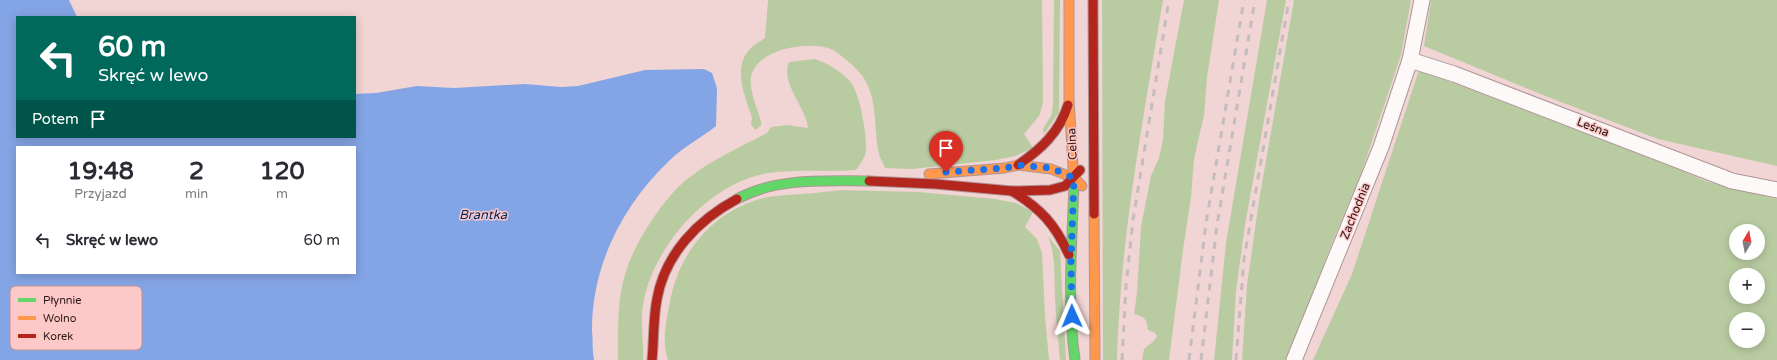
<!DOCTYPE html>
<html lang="pl">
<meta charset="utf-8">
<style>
:root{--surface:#fff;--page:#f2f2f3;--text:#2b2b33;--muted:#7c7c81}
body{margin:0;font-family:"Varela Round",sans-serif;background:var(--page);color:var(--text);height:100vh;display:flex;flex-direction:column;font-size:15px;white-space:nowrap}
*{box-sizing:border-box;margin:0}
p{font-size:13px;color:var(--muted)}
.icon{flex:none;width:22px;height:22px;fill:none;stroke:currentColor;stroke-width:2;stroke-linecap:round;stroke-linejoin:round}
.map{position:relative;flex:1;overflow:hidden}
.details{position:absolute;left:16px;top:146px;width:340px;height:128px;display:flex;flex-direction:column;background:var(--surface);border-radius:0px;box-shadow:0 2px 10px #0003}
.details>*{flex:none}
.banner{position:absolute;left:16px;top:16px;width:340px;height:122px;border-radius:0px;box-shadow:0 2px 10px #0003;background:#00695c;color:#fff;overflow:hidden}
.needle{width:26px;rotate:10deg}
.fabs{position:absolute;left:1729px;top:224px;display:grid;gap:8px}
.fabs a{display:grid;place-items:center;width:36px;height:36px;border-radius:50%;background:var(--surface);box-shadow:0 2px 10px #0003;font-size:20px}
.pin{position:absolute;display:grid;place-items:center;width:34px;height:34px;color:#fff;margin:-41px -17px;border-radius:50% 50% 50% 0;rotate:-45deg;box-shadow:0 0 4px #0007}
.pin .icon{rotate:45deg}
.me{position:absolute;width:44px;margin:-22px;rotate:359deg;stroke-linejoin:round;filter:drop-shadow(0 0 3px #0008)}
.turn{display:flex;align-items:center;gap:14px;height:84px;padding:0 16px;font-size:18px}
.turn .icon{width:52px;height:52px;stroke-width:2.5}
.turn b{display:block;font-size:28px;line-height:34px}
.then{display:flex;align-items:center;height:38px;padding:0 16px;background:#0003;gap:8px;font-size:15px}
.eta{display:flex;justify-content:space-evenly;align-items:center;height:68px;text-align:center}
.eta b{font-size:24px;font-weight:700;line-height:28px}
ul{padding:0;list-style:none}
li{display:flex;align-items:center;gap:12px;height:52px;padding:0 16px}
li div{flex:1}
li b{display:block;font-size:15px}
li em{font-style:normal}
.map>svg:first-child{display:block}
</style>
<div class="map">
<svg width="1777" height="360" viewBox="0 0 1777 360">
<rect width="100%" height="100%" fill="#f1d4d4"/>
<!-- green -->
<g fill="#b9cca1" fill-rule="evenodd">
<path d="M 768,0 L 1042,0 L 1043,103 L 1039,116 L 1024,134 L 1033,148 L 1015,156 L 996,160 L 912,169 L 885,168 C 883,163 880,158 879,154 C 873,128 879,93 859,72 C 854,66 840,54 833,50 C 811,40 761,48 752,73 C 747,85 757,109 761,121 L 761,126 L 755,130 L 751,124 L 752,118 C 745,96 731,66 752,47 C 756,43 761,41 765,38 Z"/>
<path d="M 1054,0 L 1060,0 L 1059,112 L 1044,134 L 1043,129 L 1052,114 L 1053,102 Z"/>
<path d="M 1102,0 L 1163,0 C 1143,120 1120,238 1117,360 L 1103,360 Z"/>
<path d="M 1184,0 L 1219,0 L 1207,77 L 1204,115 L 1194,159 L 1191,197 L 1183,250 L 1169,360 L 1142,360 L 1144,349 L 1154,341 L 1157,336 L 1155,333 L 1148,330 C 1147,319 1145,317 1134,314 L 1137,293 L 1141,227 L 1151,176 L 1159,158 L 1163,140 L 1165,101 Z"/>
<path d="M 1267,0 L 1286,0 L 1245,225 L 1236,291 L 1232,360 L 1214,360 L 1226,243 Z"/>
<path d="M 1294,0 L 1411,0 L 1401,55 L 1361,174 L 1332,243 L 1288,360 L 1242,360 L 1247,285 L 1259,201 Z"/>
<path d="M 1431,0 L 1777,0 L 1777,166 L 1658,139 L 1548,97 L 1424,46 Z"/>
<path d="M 815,59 C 827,63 840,71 849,80 C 860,92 867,134 866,151 C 865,158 860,164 856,170 C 827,172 797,169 768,173 C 708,183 652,248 643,305 C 640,323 644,342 643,360 L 618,360 C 618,333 617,304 624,278 C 632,246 664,196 690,177 C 713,159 741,147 767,133 L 771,127 L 787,125 L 808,128 C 806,107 780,83 789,62 Z"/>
<path d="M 1419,70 L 1664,163 L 1708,182 L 1777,199 L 1777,360 L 1313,360 L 1352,274 ZM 1736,231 L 1758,231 L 1758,253 L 1736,253 ZM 1736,275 L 1758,275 L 1758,297 L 1736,297 ZM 1736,319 L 1758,319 L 1758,341 L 1736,341 Z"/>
<path d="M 842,190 L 918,192 L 995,199 L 1016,203 L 1033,212 L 1025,227 L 1037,239 L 1042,253 L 1045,317 L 1049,360 L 668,360 C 661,341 667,317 671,297 C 681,249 715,211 763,198 C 771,196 780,196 787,195 C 806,194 824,192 842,190 Z"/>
<path d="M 1048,236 L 1060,251 L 1066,360 L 1060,360 C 1058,339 1056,318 1055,298 C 1054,276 1056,256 1048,236 Z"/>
</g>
<!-- water -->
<path fill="#84a5e5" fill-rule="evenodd" d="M 0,0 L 69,0 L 77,17 L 17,17 L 17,137 L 355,137 L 355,94 L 376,93 L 417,86 L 454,88 L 525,84 L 561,87 L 578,86 L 645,70 L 704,69 L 712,73 L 717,88 L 716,126 C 701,138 683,147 669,161 C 623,205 592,264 592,330 C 593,340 592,350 594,360 L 0,360 ZM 17,147 L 355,147 L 355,273 L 17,273 Z"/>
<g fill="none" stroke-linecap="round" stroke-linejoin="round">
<!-- street casing -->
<g stroke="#ae9696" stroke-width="17">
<g id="street">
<path d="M 1410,60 L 1454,74 L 1732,181 L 1777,190"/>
<path d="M 1294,360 L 1381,147 L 1410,60 L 1422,0"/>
</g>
</g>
<!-- fast casing -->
<g stroke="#ae9696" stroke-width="11">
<g id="fast">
<path d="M 1074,184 C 1072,242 1067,302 1075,360"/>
<path d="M 737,199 C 778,177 824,181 869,181"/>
</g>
</g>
<!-- slow casing -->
<g stroke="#ae9696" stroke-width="11">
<g id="slow">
<path d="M 1069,0 L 1069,99 L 1074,184"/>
<path d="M 929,174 L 1005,168 L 1018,165 L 1051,169 L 1074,178 L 1082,186"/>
<path d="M 1094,214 L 1095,360"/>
</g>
</g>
<!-- jam casing -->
<g stroke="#ae9696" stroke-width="11">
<g id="jam">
<path d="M 1093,0 L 1094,214"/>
<path d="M 1018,165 C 1041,149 1059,133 1068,105"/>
<path d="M 869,181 L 935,184 L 1012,191 L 1050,190 L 1065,186 L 1080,170"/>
<path d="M 1012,191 C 1041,209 1055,224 1069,255"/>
<path d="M 652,360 C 654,340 653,319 657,299 C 665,254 698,220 737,199"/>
</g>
</g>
<!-- street -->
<use href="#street" stroke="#fdf9f9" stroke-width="15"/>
<!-- fast -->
<use href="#fast" stroke="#63d668" stroke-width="9"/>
<!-- slow -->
<use href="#slow" stroke="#ff974d" stroke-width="9"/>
<!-- jam -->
<use href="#jam" stroke="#b3261e" stroke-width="9"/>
<!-- rail -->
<g stroke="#c5bdbd" stroke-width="3" stroke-dasharray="7 7" stroke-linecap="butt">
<path d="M 1122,360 L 1126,286 L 1133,220 L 1169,0"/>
<path d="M 1189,360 L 1206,223 L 1244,0"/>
<path d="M 1201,360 L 1217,225 L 1255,0"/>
<path d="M 1236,360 L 1244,259 L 1289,0"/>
</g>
</g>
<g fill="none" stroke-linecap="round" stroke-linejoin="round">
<!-- route -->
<path stroke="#1a73e8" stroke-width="7" stroke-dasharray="0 12.6" d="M 946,172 L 1005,168 L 1018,165 L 1051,168 L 1074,178 L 1071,260 L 1072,316"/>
</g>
<g text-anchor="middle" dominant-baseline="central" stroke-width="3" stroke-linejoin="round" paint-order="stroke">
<!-- street labels -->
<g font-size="12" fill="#2b1415" stroke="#fdc8c8">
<text transform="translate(1593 127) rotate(21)">Leśna</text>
<text transform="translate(1072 144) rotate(-93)">Celna</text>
<text transform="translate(1355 211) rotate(-68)">Zachodnia</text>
</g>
<!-- water labels -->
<g font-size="13" font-style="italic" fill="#00265d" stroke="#fdc8c8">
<text x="483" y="215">Brantka</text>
</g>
</g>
<!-- legend -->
<rect x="10" y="286" width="132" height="64" rx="6" fill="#fdc8c8" stroke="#be9292" stroke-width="1"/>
<rect x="18" y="298" width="18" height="4" fill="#63d668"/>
<rect x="18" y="316" width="18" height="4" fill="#ff974d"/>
<rect x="18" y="334" width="18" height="4" fill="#b3261e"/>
<g font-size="11" fill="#2b1415">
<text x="43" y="304">Płynnie</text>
<text x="43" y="322">Wolno</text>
<text x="43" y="340">Korek</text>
</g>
</svg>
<div class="fabs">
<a><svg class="needle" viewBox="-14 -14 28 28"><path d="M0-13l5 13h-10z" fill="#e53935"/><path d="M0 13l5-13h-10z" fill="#7c7c81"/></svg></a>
<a>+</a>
<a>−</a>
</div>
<div class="pin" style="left:946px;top:172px;background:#d93025"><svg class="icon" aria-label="arrive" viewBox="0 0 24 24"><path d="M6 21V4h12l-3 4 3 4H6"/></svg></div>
<svg class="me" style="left:1072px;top:316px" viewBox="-20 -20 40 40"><path d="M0-17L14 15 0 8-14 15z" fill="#1a73e8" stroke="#fff" stroke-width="4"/></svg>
<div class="banner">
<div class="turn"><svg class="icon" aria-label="left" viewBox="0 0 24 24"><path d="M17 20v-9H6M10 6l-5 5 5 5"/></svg><div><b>60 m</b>Skręć w lewo</div></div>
<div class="then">Potem<svg class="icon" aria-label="arrive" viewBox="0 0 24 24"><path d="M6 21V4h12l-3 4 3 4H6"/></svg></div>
</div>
<section class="details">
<div class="eta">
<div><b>19:48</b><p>Przyjazd</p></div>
<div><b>2</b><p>min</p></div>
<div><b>120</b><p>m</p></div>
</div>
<ul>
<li><svg class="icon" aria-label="left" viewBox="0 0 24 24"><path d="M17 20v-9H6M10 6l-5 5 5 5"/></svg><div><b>Skręć w lewo</b></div><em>60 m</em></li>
</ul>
</section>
</div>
